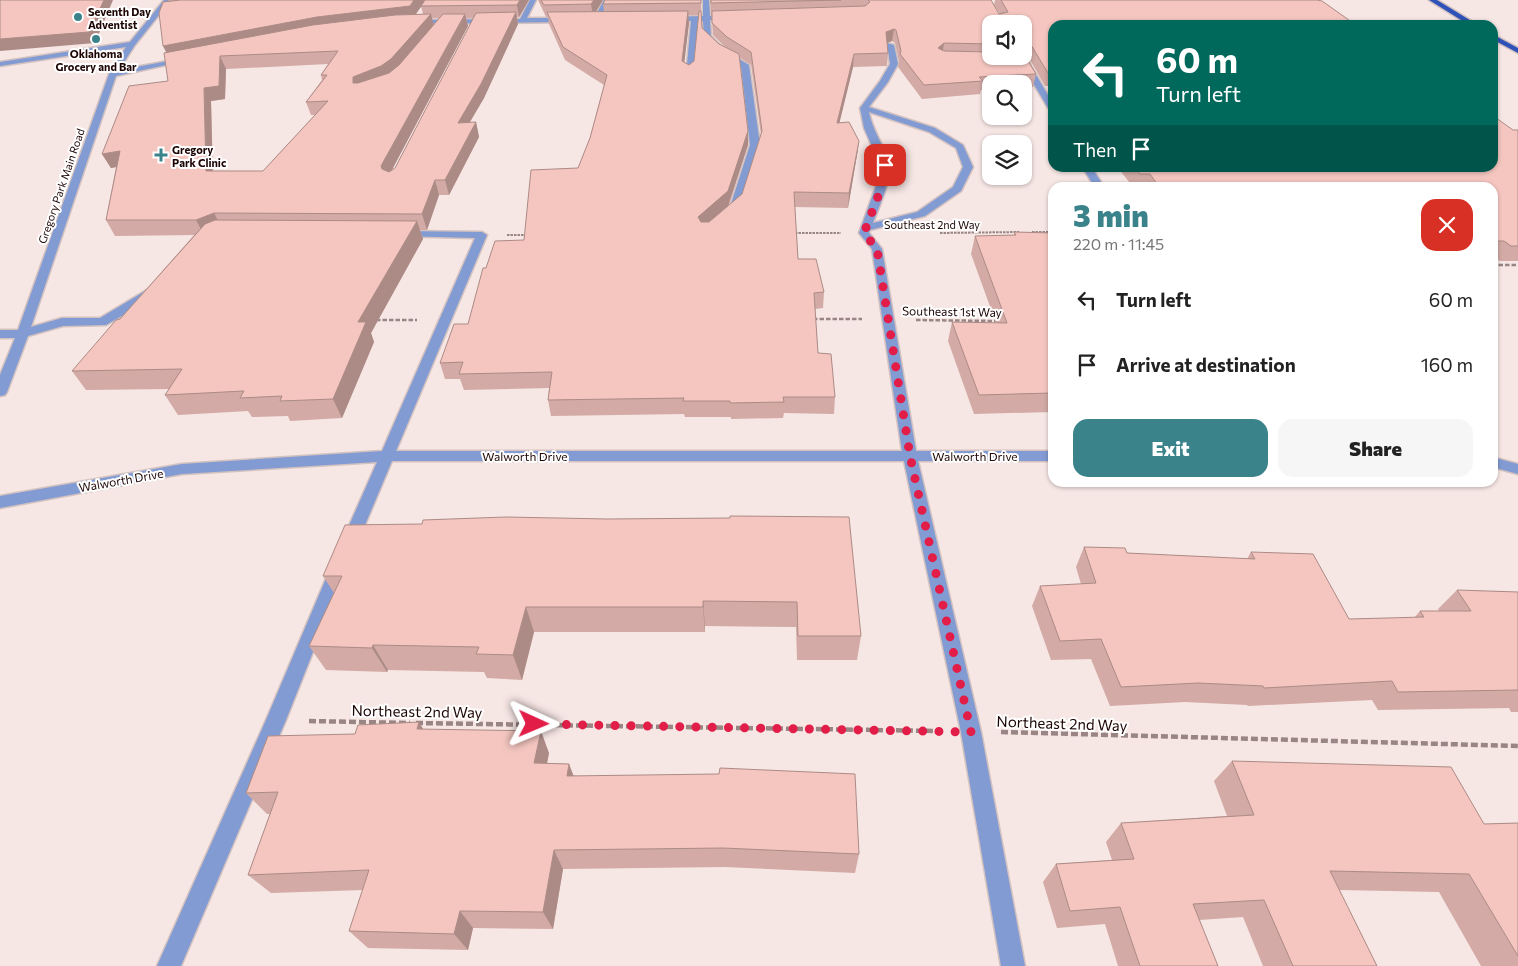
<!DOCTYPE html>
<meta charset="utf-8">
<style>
:root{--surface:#fff;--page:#f6f6f6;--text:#222;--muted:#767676;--accent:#3b838b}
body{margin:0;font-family:Commissioner,sans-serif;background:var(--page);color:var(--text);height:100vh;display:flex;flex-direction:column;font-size:19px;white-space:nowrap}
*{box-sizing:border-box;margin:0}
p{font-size:16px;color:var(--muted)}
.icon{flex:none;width:28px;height:28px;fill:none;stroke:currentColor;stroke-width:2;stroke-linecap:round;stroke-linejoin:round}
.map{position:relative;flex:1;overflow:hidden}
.panel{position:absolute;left:1048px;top:182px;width:450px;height:305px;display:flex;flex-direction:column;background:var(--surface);border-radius:15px;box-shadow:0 1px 4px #0004}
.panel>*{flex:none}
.top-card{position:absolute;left:1048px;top:20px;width:450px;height:152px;border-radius:15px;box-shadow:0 1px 4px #0004;background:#00695c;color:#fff;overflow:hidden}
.controls{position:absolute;left:982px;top:15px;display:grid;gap:10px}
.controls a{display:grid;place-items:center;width:50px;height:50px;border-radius:10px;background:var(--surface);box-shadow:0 1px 4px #0004;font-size:25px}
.pin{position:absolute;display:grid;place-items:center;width:42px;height:42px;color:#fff;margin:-21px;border-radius:10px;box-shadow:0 2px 8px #0006}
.me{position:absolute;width:55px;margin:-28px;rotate:91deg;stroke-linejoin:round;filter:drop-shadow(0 0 4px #0008)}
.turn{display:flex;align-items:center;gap:18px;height:105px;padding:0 25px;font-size:22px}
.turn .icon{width:65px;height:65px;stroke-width:2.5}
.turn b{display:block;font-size:35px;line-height:42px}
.then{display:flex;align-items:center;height:48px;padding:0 25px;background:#0003;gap:10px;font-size:19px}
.round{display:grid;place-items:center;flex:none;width:52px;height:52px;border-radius:15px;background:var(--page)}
.headline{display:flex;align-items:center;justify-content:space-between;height:85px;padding:0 25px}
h1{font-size:30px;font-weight:800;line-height:38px;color:var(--accent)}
.primary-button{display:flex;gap:10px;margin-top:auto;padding:10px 25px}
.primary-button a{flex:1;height:58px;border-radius:15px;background:var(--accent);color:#fff;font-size:20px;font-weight:800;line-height:58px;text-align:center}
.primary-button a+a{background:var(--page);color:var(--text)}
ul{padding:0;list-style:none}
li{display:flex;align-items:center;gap:15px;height:65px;padding:0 25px}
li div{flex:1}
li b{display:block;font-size:19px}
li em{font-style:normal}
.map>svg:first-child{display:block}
</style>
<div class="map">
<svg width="1518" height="966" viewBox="0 0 1518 966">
<rect width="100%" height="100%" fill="#f6e6e4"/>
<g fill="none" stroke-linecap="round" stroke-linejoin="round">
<!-- minor casing -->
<g stroke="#d3c2c0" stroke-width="3">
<g id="minor">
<path d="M 164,0 L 171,0 L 135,45 L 119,70 L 185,58 L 189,60 L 116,76 L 31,327 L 62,318 L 100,318 L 150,288 L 156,292 L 148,301 L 106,325 L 63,326 L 28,336 L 7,392 L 5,395 L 0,396 L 0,375 L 15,338 L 0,338 L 0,330 L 18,330 L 109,74 L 126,47 L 0,66 L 0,62 L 130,42 Z"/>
<path d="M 530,0 L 536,0 L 527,18 L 569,18 L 573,20 L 569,22 L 412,24 L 408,22 L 412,20 L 520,19 Z"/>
<path d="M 604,0 L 610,0 L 599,21 L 595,21 L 593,20 Z"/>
<path d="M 703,0 L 709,0 L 710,16 L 732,16 L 736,18 L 732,20 L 710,20 L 711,36 L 726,51 L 749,65 L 760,145 L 740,208 L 730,215 L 725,212 L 730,207 L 750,145 L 741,66 L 720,55 L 704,39 L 703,21 L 698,21 L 693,74 L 686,76 L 691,21 L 670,21 L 666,19 L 670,17 L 703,16 Z"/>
<path d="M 887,43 L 894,45 L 898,64 L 888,82 L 869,107 L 935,128 L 963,145 L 973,167 L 961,191 L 925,216 L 870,230 L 869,233 L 882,249 L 916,451 L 1052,451 L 1052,461 L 918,461 L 981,732 L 1025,966 L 1001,966 L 961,732 L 904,461 L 392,461 L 357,544 L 355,548 L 349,550 L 343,548 L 341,544 L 377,462 L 182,474 L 0,508 L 0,496 L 182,464 L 382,451 L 475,238 L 397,236 L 396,234 L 401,231 L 482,232 L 487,235 L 396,451 L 902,451 L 872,249 L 859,233 L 876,186 L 880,165 L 864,128 L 860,108 L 880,81 L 890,64 ZM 869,112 L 929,132 L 956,148 L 963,167 L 953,187 L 917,212 L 873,223 C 878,209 893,177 889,163 C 884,145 873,132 869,112 Z"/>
<path d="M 1024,54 L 1052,102 L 1052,110 L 1048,108 L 1017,56 L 1024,56 Z"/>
<path d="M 1083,168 L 1092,168 L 1105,188 L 1095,188 Z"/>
<path d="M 1492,457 L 1518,464 L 1518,474 L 1492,467 Z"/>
<path d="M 338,562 L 344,564 L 346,569 L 286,720 L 181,966 L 157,966 L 266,720 L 330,569 L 332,564 Z"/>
</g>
</g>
<!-- major casing -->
<g stroke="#d3c2c0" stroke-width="3">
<g id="major">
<path d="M 1429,0 L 1437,0 L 1478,25 L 1469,25 Z"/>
<path d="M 1492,34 L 1518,48 L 1518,53 L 1492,39 Z"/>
</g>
</g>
<!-- path-far2 -->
<g stroke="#998584" stroke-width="2" stroke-dasharray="2.5 1" stroke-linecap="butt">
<path d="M 1032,232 L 1052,232"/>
<path d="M 795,233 L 841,233"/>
<path d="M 940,233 L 1019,232"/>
<path d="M 507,235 L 529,235"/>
</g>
<!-- path-far1 -->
<g stroke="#998584" stroke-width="2.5" stroke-dasharray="4.5 2" stroke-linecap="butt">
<path d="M 1492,265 L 1518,265"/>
<path d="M 813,319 L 862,319"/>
<path d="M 376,320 L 417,320"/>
<path d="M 916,320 L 997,321"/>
</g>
<!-- path -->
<g stroke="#998584" stroke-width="4.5" stroke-dasharray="7 3" stroke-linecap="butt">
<path d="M 309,721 L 410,723"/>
<path d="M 416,723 L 940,731"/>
<path d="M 1001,732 L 1518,746"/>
</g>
<!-- minor -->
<use href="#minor" fill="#829bd3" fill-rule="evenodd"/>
<!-- major -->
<use href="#major" fill="#2e52b8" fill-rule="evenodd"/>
</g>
<!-- wall -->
<g fill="#d3aaa5" fill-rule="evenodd">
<path d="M 168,0 L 529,0 L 519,17 L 517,17 L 518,24 L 484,98 L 470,122 L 476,122 L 479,137 L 449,195 L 439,195 L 427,230 L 420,230 L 423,239 L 371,333 L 374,342 L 342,418 L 290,421 L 288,416 L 252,417 L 248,411 L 178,415 L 165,395 L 169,389 L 86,390 L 72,371 L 120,319 L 194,235 L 115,236 L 106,220 L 116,167 L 111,168 L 102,154 L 168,81 L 166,53 L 169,1 ZM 421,6 L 423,14 L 416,14 ZM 432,18 L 439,18 L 433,25 ZM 466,18 L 474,18 L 395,168 L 392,170 L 468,26 ZM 328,64 L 321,75 L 322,80 L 306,102 L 311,115 L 315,115 L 263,171 L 213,171 L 211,101 L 225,99 L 226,69 Z"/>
<path d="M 538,0 L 603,0 L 596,12 L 604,12 L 603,4 L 701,0 L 701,15 L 702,28 L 719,44 L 725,47 L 713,35 L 710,0 L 868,0 L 1000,14 L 994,5 L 995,0 L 1317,0 L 1052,25 L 1052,86 L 1045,86 L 1026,53 L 1024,53 L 1024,24 L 991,24 L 991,56 L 1036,74 L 1033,87 L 1024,88 L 1024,84 L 991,84 L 991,90 L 981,90 L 980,94 L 922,99 L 898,67 L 899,61 L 895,43 L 892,41 L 887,43 L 888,53 L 887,66 L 853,67 L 839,123 L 859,141 L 857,155 L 848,208 L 795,207 L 798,259 L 824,292 L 823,308 L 815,309 L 818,353 L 835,397 L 834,414 L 784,413 L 783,418 L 731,419 L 731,417 L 685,417 L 684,414 L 551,416 L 548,400 L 549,388 L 464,390 L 460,379 L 445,379 L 440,363 L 468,324 L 486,268 L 524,240 L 578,168 L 590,138 L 604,85 L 565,60 L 549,24 L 548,17 L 546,17 ZM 688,15 L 699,15 L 694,61 L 689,65 L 684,62 L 689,23 ZM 739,57 L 751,65 L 761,135 L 742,194 L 729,205 L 748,145 Z"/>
<path d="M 1513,130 L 1518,130 L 1518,261 L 1500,261 L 1492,256 L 1492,188 L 1134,188 L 1118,168 L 1492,168 Z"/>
<path d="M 1014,232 L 1052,233 L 1052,412 L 974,414 L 948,341 L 952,322 L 996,323 L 971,254 L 975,236 L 1014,235 Z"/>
<path d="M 730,518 L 861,636 L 857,660 L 797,660 L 796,627 L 705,626 L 705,632 L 534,632 L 522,680 L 487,678 L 484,672 L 388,670 L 387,672 L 326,670 L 309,646 L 334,593 L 323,576 L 422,524 L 608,519 Z"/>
<path d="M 1084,547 L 1127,553 L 1247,559 L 1251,552 L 1349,619 L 1414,618 L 1420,611 L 1439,611 L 1438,609 L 1457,590 L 1518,592 L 1518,712 L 1511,712 L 1509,708 L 1378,710 L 1372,700 L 1248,706 L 1247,705 L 1185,702 L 1110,706 L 1091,659 L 1051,660 L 1032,606 L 1040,586 L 1081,584 L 1076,567 Z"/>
<path d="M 423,730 L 549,753 L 547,763 L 569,764 L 573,775 L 859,854 L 855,873 L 725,867 L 563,869 L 553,929 L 473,928 L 468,950 L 368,948 L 349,931 L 363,890 L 271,893 L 248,875 L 270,814 L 267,814 L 246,793 L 355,734 Z"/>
<path d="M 1232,761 L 1484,824 L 1518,823 L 1518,966 L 1481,966 L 1439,892 L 1339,890 L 1377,966 L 1263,966 L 1243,917 L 1199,920 L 1218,966 L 1118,966 L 1105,924 L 1057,928 L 1043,882 L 1056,864 L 1112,860 L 1106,842 L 1121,823 L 1227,816 L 1214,781 Z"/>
</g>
<!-- shaded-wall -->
<g fill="#ac8b86">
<path d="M 104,0 L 113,0 L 95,43 L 0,51 L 0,39 Z"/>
<path d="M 414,0 L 426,0 L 413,18 L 169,58 L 163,46 L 317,17 Z"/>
<path d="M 520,0 L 529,0 L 519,17 L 517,5 Z"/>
<path d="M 594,0 L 603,0 L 593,16 L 591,4 Z"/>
<path d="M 688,11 L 689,23 L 683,74 L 682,61 Z"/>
<path d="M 516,12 L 518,24 L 484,98 L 461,137 L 458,123 Z"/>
<path d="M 431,14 L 434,26 L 395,72 L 357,90 L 353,83 L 353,77 Z"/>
<path d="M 465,14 L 468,26 L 386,181 L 381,166 Z"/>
<path d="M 894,29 L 892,41 L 884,44 L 886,32 Z"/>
<path d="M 1028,40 L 1026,53 L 1024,53 L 1024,41 Z"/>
<path d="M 944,43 L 942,56 L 938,48 Z"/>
<path d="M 854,54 L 853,67 L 836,137 L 837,123 Z"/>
<path d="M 220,56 L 226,69 L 225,99 L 211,101 L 213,186 L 206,171 L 204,88 Z"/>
<path d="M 476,122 L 479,137 L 449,195 L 445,180 Z"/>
<path d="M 748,131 L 748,145 L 728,206 L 699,232 L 698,217 Z"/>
<path d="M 859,141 L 857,155 L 848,208 L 849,193 Z"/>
<path d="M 120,151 L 128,165 L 111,168 L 102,154 Z"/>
<path d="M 435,180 L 439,195 L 427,230 L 422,214 Z"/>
<path d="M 214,213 L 222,228 L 204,235 L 196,220 Z"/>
<path d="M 417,221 L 423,239 L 371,333 L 374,342 L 342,418 L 333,399 L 358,322 Z"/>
<path d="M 703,601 L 705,626 L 705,632 L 703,607 Z"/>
<path d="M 526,607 L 534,632 L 522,680 L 513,655 Z"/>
<path d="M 373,645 L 388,670 L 387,672 L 372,648 Z"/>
<path d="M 419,722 L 432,744 L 417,729 Z"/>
<path d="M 541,731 L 549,753 L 543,784 L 534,763 Z"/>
<path d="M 569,764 L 577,785 L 567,776 Z"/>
<path d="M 554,850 L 563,869 L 553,929 L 543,912 Z"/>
<path d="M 460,911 L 473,928 L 468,950 L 454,934 Z"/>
</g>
<!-- building -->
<g fill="#f5c6c0" stroke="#ac8b86" fill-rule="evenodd">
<path d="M 0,0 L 104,0 L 89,32 L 0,39 Z"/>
<path d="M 181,0 L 414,0 L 410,6 L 317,17 L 163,46 L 159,13 L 163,2 Z"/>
<path d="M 425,0 L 520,0 L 517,5 L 421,6 Z"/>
<path d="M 541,0 L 594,0 L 591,4 L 544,5 Z"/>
<path d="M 605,0 L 701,0 L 701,3 L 603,4 Z"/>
<path d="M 711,0 L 841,0 L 711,3 Z"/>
<path d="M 868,0 L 991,0 L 999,14 L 1008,12 L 1001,0 L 1317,0 L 1322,1 L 1356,25 L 1052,25 L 1052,73 L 1048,73 L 1028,40 L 1024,41 L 1024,24 L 991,24 L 991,44 L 944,43 L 938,48 L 944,51 L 991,52 L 991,56 L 1024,56 L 1024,54 L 1036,74 L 979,77 L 983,81 L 924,85 L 900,54 L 901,51 L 896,30 L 894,29 L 886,32 L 888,53 L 854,54 L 837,123 L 849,122 L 859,141 L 849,193 L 794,192 L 798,259 L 816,259 L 824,292 L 814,293 L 818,353 L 831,354 L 835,397 L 783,397 L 784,402 L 730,403 L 730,401 L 683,401 L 684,398 L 548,400 L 552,372 L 459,374 L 463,362 L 440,363 L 454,324 L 468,324 L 483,268 L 486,268 L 495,241 L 524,240 L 531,170 L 578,168 L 590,138 L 607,75 L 563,47 L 547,12 L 688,11 L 682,61 L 689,65 L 694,61 L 699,11 L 701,11 L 702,28 L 719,44 L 739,54 L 748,131 L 728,191 L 698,217 L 701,222 L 709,222 L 742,194 L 762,131 L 751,52 L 727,37 L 712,23 L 712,11 L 865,6 L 870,2 Z"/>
<path d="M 516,12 L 481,84 L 458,123 L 476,122 L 445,180 L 435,180 L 422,214 L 214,213 L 196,220 L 106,220 L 120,151 L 102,154 L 129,86 L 168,81 L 164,53 L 313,25 L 395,15 L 431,14 L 391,59 L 381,66 L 353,77 L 353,83 L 358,83 L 389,73 L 399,65 L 443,14 L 465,14 L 381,166 L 382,169 L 389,172 L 395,168 L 476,13 ZM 338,51 L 321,75 L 327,75 L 306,102 L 328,101 L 263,171 L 206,171 L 204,88 L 219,86 L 220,56 Z"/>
<path d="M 1492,115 L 1513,130 L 1518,130 L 1518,246 L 1511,246 L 1504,241 L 1492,241 L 1492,188 L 1160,188 L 1150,174 L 1140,174 L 1135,168 L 1492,168 Z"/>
<path d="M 215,220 L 417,221 L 358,322 L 366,322 L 333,399 L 280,401 L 282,396 L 240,398 L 244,391 L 165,395 L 182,369 L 72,371 L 116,320 L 120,319 L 205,224 Z"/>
<path d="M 1014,232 L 1052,233 L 1052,393 L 979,395 L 952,322 L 1007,323 L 975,236 L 1016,235 Z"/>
<path d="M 730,516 L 849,517 L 861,636 L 798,636 L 797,602 L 703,601 L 703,607 L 526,607 L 513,655 L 476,654 L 479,647 L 373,645 L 372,648 L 309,646 L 342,576 L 323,576 L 345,525 L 422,524 L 423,520 L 506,517 L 608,519 L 730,518 Z"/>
<path d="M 1084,547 L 1125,548 L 1127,553 L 1255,559 L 1251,552 L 1313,554 L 1349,619 L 1424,617 L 1420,611 L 1471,611 L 1457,590 L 1518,592 L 1518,690 L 1398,692 L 1392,681 L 1264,688 L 1263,686 L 1198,683 L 1121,687 L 1101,639 L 1060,641 L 1040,586 L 1096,583 Z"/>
<path d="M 419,722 L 417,729 L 541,731 L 534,763 L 569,764 L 567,776 L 719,774 L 720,768 L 855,774 L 859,854 L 723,848 L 554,850 L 543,912 L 460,911 L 454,934 L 349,931 L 369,870 L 248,875 L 278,792 L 246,793 L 268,736 L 355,734 L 358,725 Z"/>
<path d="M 1232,761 L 1451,767 L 1484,824 L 1518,823 L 1518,956 L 1469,874 L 1330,871 L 1377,966 L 1293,966 L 1264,900 L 1193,904 L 1218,966 L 1140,966 L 1120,907 L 1070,911 L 1056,864 L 1134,859 L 1121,823 L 1254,815 Z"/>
</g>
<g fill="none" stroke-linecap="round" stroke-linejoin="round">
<!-- route -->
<path stroke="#e11d48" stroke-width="9" stroke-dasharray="0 16.2" d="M 534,724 L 971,732 L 910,456 L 877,249 L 864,233 L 882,186 L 885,165"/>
</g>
<!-- markers -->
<g fill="#3b838b" stroke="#fff" stroke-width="2">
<circle cx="78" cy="17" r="5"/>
<circle cx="96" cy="39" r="5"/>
<path d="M158.5 147.5h5v5h5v5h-5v5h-5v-5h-5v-5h5z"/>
</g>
<g text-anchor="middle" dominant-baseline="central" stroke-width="4" stroke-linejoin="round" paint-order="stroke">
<!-- far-poi labels -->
<g font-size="11" font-weight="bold" fill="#1d0504" stroke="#fff" text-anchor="start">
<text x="88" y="11">Seventh Day<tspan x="88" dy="13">Adventist</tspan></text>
<text x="96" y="53" text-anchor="middle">Oklahoma<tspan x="96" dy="13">Grocery and Bar</tspan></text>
<text x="172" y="149">Gregory<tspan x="172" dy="13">Park Clinic</tspan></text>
</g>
<!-- far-street labels -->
<g font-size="11" fill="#1d0504" stroke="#fff">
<text transform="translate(61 186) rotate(-71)">Gregory Park Main Road</text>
<text x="932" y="224">Southeast 2nd Way</text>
</g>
<!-- street labels -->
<g font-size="12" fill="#1d0504" stroke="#fff">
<text transform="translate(952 311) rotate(1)">Southeast 1st Way</text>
<text x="525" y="456">Walworth Drive</text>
<text x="975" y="456">Walworth Drive</text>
<text transform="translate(121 480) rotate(-10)">Walworth Drive</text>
</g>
<!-- near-street labels -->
<g font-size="15" fill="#1d0504" stroke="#fff">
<text transform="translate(417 711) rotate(1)">Northeast 2nd Way</text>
<text transform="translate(1062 723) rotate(2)">Northeast 2nd Way</text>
</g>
</g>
</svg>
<div class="controls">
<a><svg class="icon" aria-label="sound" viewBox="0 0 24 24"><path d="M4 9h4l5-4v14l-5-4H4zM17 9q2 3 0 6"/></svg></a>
<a><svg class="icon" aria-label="search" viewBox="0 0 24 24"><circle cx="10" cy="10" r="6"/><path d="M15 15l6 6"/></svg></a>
<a><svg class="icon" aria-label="layers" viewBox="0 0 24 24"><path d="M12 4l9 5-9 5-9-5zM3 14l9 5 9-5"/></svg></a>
</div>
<div class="pin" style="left:885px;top:165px;background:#d93025"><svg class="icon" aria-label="arrive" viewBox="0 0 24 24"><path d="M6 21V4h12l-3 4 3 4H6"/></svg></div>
<svg class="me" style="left:534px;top:724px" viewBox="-20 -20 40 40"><path d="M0-17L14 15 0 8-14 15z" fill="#e11d48" stroke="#fff" stroke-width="4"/></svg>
<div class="top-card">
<div class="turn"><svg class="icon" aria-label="left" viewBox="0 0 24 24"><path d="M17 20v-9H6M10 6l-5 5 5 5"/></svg><div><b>60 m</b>Turn left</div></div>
<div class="then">Then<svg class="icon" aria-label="arrive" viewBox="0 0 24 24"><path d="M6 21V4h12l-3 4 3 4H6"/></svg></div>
</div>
<section class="panel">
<div class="headline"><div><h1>3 min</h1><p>220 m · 11:45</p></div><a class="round" style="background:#d93025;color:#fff"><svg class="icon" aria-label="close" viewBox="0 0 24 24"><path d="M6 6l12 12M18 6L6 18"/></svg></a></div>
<ul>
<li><svg class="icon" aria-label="left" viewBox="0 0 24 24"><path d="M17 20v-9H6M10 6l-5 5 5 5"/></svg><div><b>Turn left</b></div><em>60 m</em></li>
<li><svg class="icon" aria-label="arrive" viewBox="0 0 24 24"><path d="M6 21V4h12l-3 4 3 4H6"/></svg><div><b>Arrive at destination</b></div><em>160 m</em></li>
</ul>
<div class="primary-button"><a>Exit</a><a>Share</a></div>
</section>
</div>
